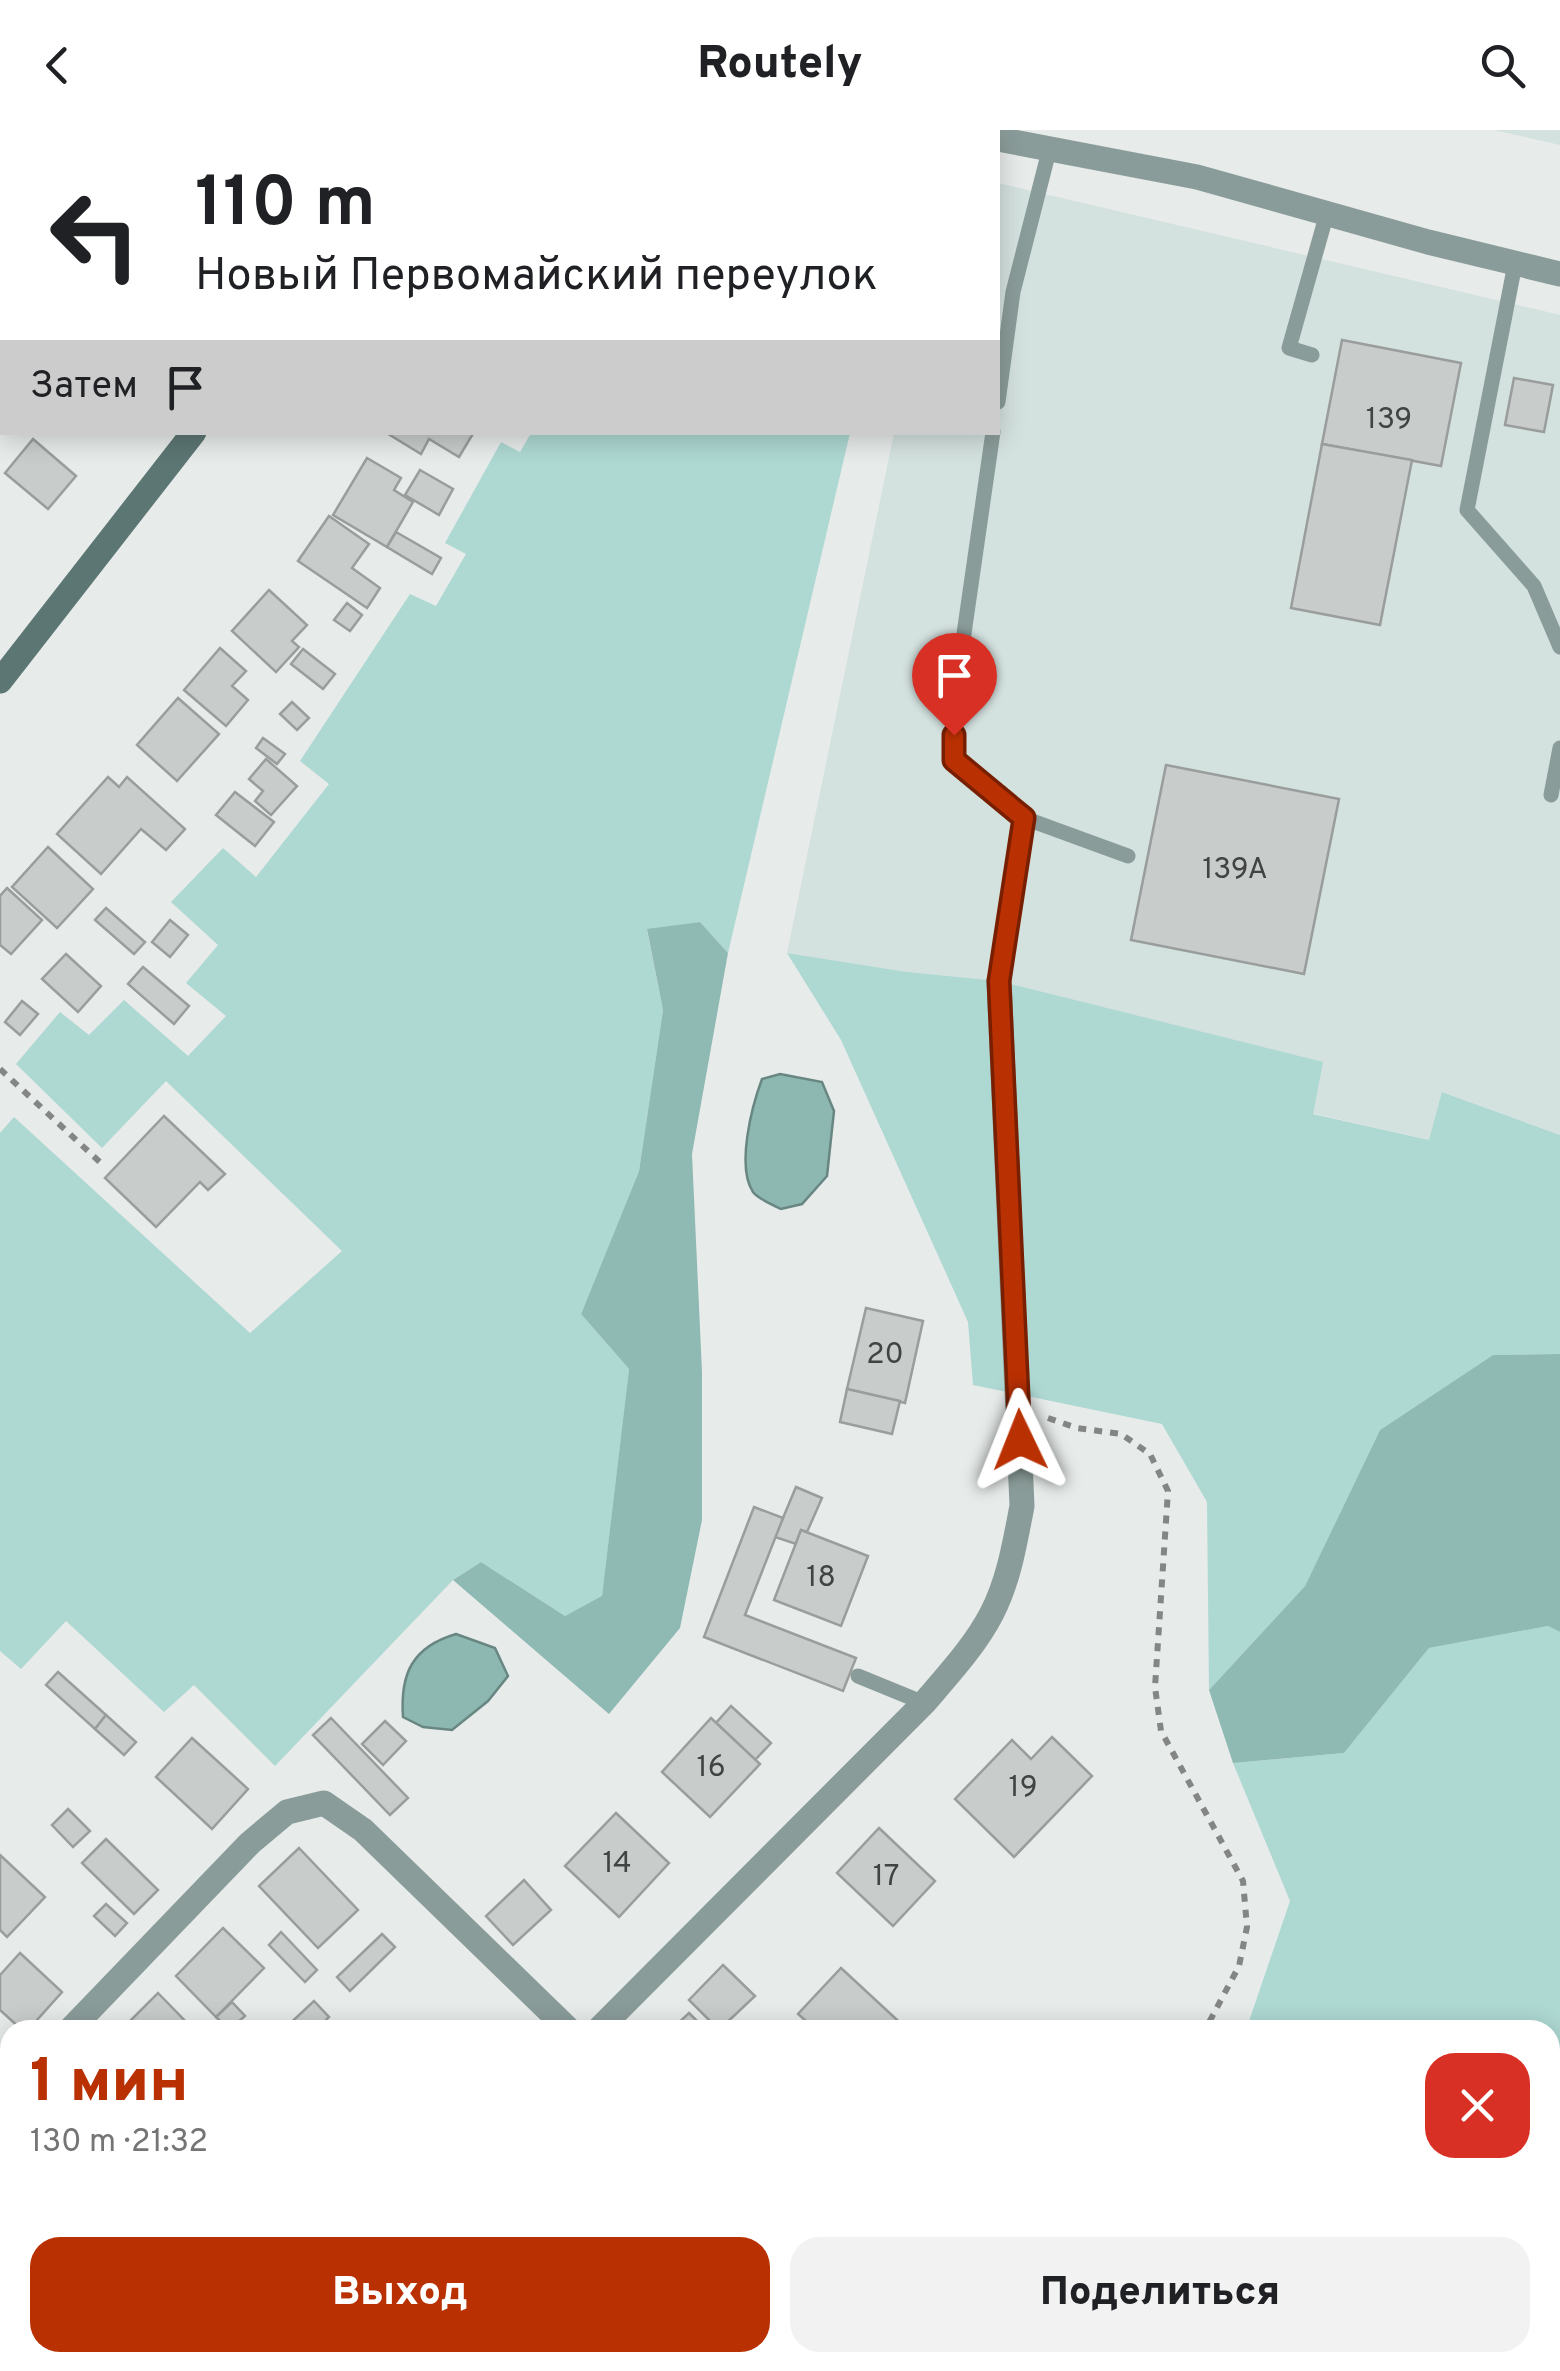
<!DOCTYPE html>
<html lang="ru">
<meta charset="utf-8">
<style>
:root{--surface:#fff;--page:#f2f2f2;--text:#202124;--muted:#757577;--accent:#b93002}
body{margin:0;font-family:Overpass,sans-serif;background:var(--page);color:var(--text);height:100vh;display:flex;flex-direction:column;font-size:38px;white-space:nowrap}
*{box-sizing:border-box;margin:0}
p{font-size:32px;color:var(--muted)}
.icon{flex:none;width:55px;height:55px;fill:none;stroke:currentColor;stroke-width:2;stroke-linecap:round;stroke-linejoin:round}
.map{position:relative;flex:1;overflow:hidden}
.sheet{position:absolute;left:0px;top:1890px;width:1560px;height:352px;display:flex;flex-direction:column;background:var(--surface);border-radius:30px 30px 0 0;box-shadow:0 5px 25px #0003}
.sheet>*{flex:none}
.top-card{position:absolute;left:0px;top:0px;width:1000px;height:305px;box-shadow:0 5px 25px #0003;background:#fff;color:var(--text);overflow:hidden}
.pin{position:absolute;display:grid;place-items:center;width:85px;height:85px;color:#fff;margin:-102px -42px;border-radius:50% 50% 50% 0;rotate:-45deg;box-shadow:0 0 10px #0007}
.pin .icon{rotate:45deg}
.me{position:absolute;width:110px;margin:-55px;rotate:358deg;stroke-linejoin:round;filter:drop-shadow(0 0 8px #0008)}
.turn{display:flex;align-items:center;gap:35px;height:210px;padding:0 30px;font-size:45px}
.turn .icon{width:130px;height:130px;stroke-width:2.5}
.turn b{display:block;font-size:70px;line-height:85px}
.then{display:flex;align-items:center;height:95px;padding:0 30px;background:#0003;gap:20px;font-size:38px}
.round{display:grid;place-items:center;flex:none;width:105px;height:105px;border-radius:30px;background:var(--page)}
.headline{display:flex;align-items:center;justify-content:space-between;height:170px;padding:0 30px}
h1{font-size:60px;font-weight:800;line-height:75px;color:var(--accent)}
.cta{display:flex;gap:20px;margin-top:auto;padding:20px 30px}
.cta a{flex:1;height:115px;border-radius:30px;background:var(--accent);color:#fff;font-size:40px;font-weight:800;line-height:115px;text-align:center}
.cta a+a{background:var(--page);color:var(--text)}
header{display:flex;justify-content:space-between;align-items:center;height:130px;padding:0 30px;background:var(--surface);font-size:45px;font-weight:800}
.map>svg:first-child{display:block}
</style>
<header><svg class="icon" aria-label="back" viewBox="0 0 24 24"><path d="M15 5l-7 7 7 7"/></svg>Routely<svg class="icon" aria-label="search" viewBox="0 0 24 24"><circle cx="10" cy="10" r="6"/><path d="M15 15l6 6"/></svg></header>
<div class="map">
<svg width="1560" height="2241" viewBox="0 0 1560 2241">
<rect width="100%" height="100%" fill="#e7ebea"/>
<!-- built -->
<g fill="#d3e1df">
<path d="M 1494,0 L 1560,0 L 1560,15 Z"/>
<path d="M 998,53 L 1560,185 L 1560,1005 L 1443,962 L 1430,1010 L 1312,983 L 1322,933 L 999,851 L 907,842 L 787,823 L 894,303 L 998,302 Z"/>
<path d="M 1560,1947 L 1560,2138 L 1550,2134 L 1550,1976 Z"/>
</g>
<!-- green -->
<g fill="#aed8d2">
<path d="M 0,0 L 295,0 L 298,2 L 2,2 L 2,117 Z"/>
<path d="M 531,303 L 850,303 L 728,823 L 700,792 L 647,800 L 663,880 L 639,1041 L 581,1184 L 629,1239 L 602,1467 L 565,1486 L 481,1432 L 453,1450 L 275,1636 L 194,1555 L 164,1582 L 66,1491 L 21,1539 L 0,1521 L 0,1003 L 14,987 L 250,1203 L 342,1121 L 166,951 L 102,1018 L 16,934 L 60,882 L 89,905 L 124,870 L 188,926 L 226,886 L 186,853 L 218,815 L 171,772 L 223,718 L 256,747 L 329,654 L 300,631 L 410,464 L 436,476 L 466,424 L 445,413 L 501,312 L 520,322 Z"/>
<path d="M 787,823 L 907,842 L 999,851 L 1323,932 L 1313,984 L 1429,1010 L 1442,962 L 1560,1005 L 1560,1224 L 1493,1225 L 1380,1300 L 1305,1456 L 1209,1560 L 1207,1372 L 1162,1294 L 973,1255 L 968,1192 L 841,910 Z"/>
<path d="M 1548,1496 L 1560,1502 L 1560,1947 L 1550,1976 L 1550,1900 L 1246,1900 L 1290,1771 L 1233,1633 L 1344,1623 L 1429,1518 Z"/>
<path d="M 1550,2134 L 1560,2138 L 1560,2241 L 1337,2241 L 1341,2232 L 1550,2232 Z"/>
<path d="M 397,2232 L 738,2232 L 738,2233 L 730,2241 L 388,2241 Z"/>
</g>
<!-- forest -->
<g fill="#8fb9b3">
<path d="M 700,792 L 728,823 L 692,1024 L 702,1242 L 702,1390 L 680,1498 L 609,1584 L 453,1450 L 481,1432 L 565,1486 L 602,1466 L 629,1239 L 581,1184 L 639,1041 L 663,880 L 647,799 Z"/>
<path d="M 1560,1224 L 1560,1502 L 1548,1496 L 1429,1518 L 1344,1623 L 1233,1633 L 1209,1560 L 1305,1456 L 1380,1300 L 1493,1225 Z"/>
</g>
<!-- water -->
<g fill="#8db7b1" stroke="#698782" stroke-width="2.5">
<path d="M 780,944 L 822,952 L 834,981 L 827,1046 L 802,1074 L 781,1079 C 773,1075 758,1069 753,1062 C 736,1036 752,976 762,949 Z"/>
<path d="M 456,1504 L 495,1518 L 508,1546 L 488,1571 L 452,1600 L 423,1597 L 403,1587 C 400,1544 412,1517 456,1504 Z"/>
</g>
<!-- building -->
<g fill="#c8cccb" stroke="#999d9c" stroke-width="2.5">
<path d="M 1342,210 L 1461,233 L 1441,336 L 1322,314 Z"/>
<path d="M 1514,248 L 1553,255 L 1544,302 L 1505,295 Z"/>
<path d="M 385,302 L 474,302 L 459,327 L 429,309 L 421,324 Z"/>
<path d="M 33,309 L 76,346 L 48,379 L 5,343 Z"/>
<path d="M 1322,314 L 1412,330 L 1380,495 L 1291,478 Z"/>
<path d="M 367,328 L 401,348 L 394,360 L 413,372 L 387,417 L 333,385 Z"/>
<path d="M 420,340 L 453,359 L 439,385 L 405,365 Z"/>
<path d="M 329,386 L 369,414 L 352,438 L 380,458 L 367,478 L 298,431 Z"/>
<path d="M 396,402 L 441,428 L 432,444 L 387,417 Z"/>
<path d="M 269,460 L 307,495 L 292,511 L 299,517 L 276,542 L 232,501 Z"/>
<path d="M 347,473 L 362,485 L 350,501 L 334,490 Z"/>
<path d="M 220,518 L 246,541 L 232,556 L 248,570 L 226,596 L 184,560 Z"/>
<path d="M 303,519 L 335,544 L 323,559 L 291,534 Z"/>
<path d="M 178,568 L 219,604 L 177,651 L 137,615 Z"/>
<path d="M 292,572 L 309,588 L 297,600 L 280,584 Z"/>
<path d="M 263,608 L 285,624 L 277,634 L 256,618 Z"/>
<path d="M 266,629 L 297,656 L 271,685 L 255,671 L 263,661 L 249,649 Z"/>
<path d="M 1166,635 L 1339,669 L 1304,844 L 1131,810 Z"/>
<path d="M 108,647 L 119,657 L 127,647 L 185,699 L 166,720 L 141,699 L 101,744 L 57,704 Z"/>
<path d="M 235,662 L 274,692 L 255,716 L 216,685 Z"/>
<path d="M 48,717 L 93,759 L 57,798 L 12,757 Z"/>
<path d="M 7,758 L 42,790 L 11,824 L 0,815 L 0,766 Z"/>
<path d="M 106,778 L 145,812 L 134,824 L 95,790 Z"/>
<path d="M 170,790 L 188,805 L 170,827 L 152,812 Z"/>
<path d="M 66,824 L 101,856 L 78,882 L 42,849 Z"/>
<path d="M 143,837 L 189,876 L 174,894 L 128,854 Z"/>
<path d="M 22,871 L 38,884 L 20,905 L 5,892 Z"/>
<path d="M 164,986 L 225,1044 L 208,1060 L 200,1052 L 156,1097 L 105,1048 Z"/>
<path d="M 866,1178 L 923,1191 L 905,1273 L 847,1259 Z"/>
<path d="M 847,1259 L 900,1271 L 892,1304 L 840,1292 Z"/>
<path d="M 796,1357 L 822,1368 L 807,1402 L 801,1400 L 796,1414 L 775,1407 Z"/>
<path d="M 754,1377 L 783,1388 L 745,1485 L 856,1528 L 843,1561 L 704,1507 Z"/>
<path d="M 801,1400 L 868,1426 L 841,1496 L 774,1470 Z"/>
<path d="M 58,1542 L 106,1585 L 95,1599 L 46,1555 Z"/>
<path d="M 731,1576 L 771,1613 L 755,1630 L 716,1593 Z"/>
<path d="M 106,1585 L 136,1612 L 124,1625 L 95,1599 Z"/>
<path d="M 331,1588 L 408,1668 L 390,1685 L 313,1605 Z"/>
<path d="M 711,1588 L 760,1634 L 710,1687 L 662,1642 Z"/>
<path d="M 385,1591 L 406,1611 L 383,1635 L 362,1614 Z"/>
<path d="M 1052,1607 L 1092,1646 L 1014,1727 L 955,1669 L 1012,1610 L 1031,1629 Z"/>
<path d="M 192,1608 L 248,1659 L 212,1699 L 156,1647 Z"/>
<path d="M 68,1679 L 90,1701 L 73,1717 L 52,1695 Z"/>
<path d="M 616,1683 L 669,1733 L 619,1787 L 565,1736 Z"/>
<path d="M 879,1698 L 935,1751 L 893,1796 L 837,1743 Z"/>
<path d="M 106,1709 L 158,1760 L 134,1784 L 82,1733 Z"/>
<path d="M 299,1718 L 358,1780 L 318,1818 L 259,1756 Z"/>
<path d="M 0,1725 L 45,1767 L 7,1807 L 0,1800 Z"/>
<path d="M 524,1750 L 551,1780 L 513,1815 L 486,1786 Z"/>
<path d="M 106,1774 L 127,1793 L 115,1806 L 94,1786 Z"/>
<path d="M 223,1798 L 264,1838 L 216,1887 L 176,1846 Z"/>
<path d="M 281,1802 L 317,1840 L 305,1852 L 269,1815 Z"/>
<path d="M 382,1804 L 395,1817 L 350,1861 L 337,1847 Z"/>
<path d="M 20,1823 L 62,1862 L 28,1900 L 22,1900 L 0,1880 L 0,1845 Z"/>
<path d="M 723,1835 L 755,1866 L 719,1900 L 689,1870 Z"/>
<path d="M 841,1838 L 908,1900 L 816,1900 L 798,1884 Z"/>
<path d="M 158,1863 L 193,1899 L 121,1900 Z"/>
<path d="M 314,1871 L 329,1887 L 316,1900 L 283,1900 Z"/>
<path d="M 232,1872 L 245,1886 L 229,1900 L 216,1887 Z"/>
<path d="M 689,1883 L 706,1900 L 671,1900 Z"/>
<path d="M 4,2033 L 10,2039 L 10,2086 L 0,2095 L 0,2037 Z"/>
<path d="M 62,2232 L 82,2232 L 73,2241 Z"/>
<path d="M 156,2232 L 166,2232 L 175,2241 L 148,2241 Z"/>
<path d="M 1015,2232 L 1112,2232 L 1103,2241 L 1022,2241 Z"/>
</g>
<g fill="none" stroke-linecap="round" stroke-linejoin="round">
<!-- path -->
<g stroke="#838685" stroke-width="6" stroke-dasharray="8 8" stroke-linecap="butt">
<path d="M 0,939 L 102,1034"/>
<path d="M 1048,1288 L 1077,1298 L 1121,1304 L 1150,1324 L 1168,1361 L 1155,1557 L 1161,1601 L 1243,1751 L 1247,1797 L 1239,1836 L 1205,1900"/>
<path d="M 1438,2232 L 1449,2241"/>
</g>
<!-- lane -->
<g stroke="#8a9c99" stroke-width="15">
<path d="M 1515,134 L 1467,380 L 1534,456 L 1560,517"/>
<path d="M 1312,225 L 1289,218 L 1327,83"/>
<path d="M 998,272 L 1013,162 L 1050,17"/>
<path d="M 993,302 L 953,580 L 954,630 L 1024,688 L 999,851"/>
<path d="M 1551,665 L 1560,618"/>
<path d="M 1024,688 L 1128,726"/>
<path d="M 858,1546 L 924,1573"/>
</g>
<!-- street -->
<g stroke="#8a9c99" stroke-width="25">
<path d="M 317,0 L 320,2"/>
<path d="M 943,0 L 959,2"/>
<path d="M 526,2 L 535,0"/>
<path d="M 998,9 L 1197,47 L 1428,112 L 1560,144"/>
<path d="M 0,133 L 2,135"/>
<path d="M 70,1900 L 250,1713 L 287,1682 L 324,1673 L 363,1700 L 569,1900"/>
<path d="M 598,1900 L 924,1573 C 948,1545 975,1516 992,1483 C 1009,1450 1015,1412 1022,1376 L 999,851"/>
<path d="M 0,1972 L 10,1962"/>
<path d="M 266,2241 L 274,2232"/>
<path d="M 829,2241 L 838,2232"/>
</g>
<!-- secondary -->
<path stroke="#5c7673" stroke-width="25" d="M 0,551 L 194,302"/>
</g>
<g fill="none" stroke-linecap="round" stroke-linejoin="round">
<!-- route casing -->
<g stroke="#781f01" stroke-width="25">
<path id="route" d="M 954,605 L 954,630 L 1024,688 L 999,851 L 1020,1310"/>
</g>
<!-- route -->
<use href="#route" stroke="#b93002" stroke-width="18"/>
</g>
<g text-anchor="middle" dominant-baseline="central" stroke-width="8" stroke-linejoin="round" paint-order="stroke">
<!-- number labels -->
<g font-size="30" fill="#414442">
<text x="1389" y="290">139</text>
<text x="1235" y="740">139А</text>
<text x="885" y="1225">20</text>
<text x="821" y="1448">18</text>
<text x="711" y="1638">16</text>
<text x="1023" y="1658">19</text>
<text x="617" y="1734">14</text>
<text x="886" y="1747">17</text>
</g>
</g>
</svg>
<div class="pin" style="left:954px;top:605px;background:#d93025"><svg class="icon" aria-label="arrive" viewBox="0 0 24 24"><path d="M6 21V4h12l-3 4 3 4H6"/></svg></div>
<svg class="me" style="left:1020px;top:1310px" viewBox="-20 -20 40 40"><path d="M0-17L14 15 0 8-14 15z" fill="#b93002" stroke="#fff" stroke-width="4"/></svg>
<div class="top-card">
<div class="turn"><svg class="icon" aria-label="left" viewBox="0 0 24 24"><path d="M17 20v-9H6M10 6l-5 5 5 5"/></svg><div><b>110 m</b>Новый Первомайский переулок</div></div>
<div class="then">Затем<svg class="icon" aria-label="arrive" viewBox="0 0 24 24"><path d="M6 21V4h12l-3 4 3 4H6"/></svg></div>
</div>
<section class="sheet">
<div class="headline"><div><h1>1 мин</h1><p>130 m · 21:32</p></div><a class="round" style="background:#d93025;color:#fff"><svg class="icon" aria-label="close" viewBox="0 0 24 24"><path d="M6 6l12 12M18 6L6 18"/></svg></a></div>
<div class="cta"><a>Выход</a><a>Поделиться</a></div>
</section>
</div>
